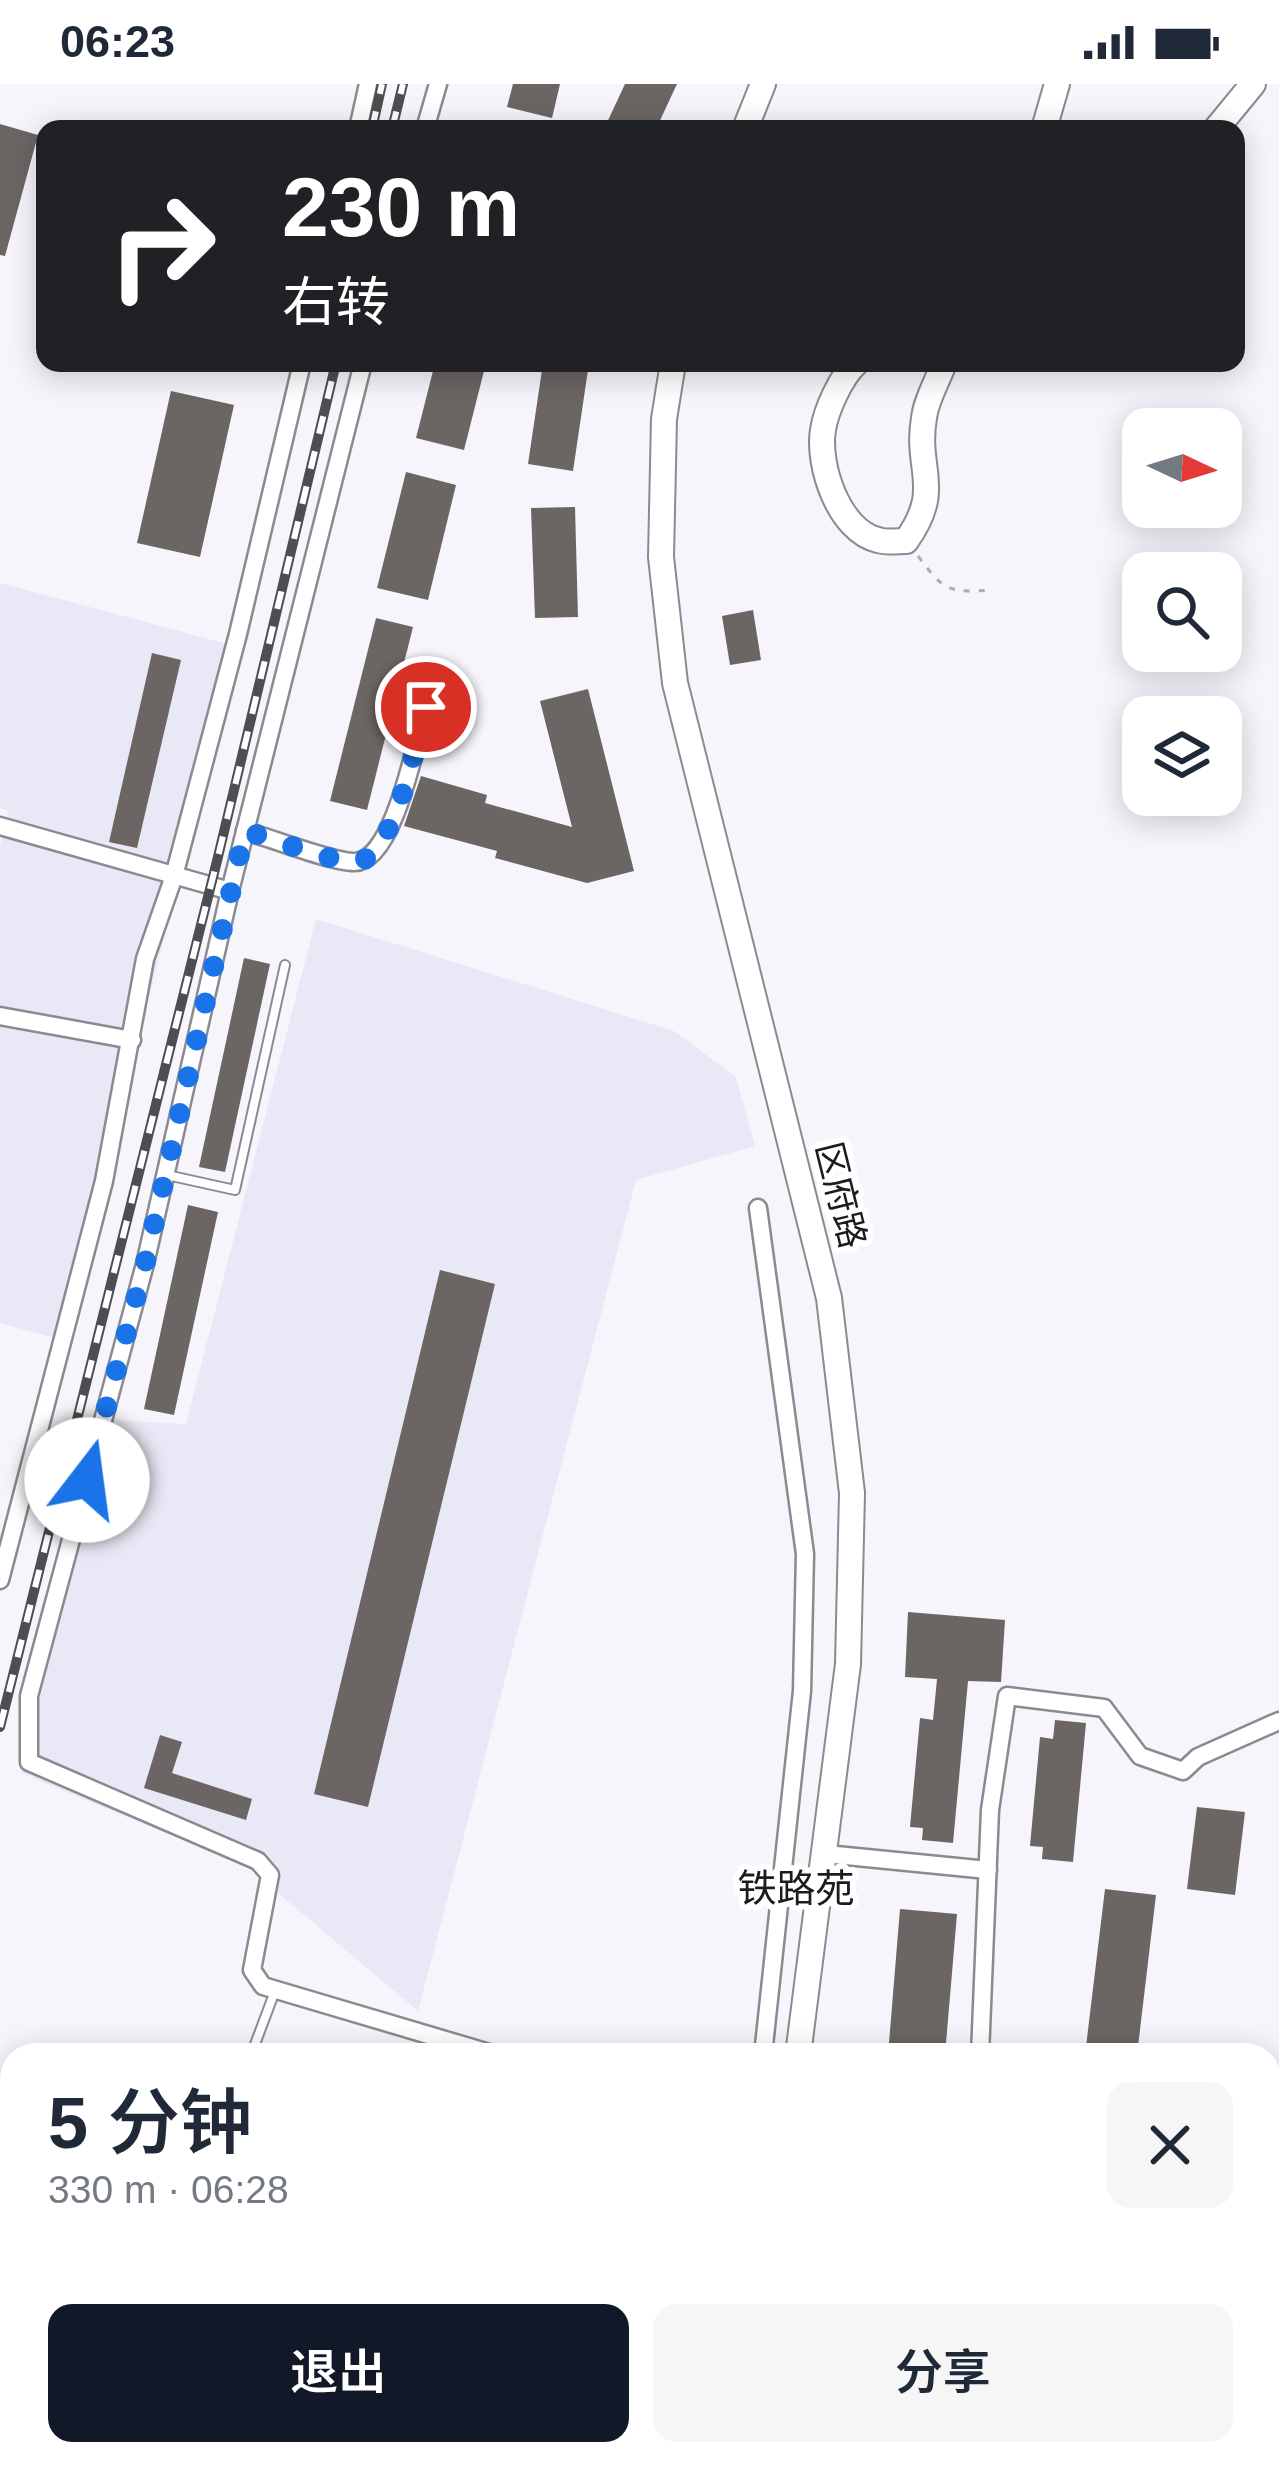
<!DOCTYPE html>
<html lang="zh">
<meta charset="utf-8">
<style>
:root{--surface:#fff;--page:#f6f6f7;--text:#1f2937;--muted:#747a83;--accent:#111827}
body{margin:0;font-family:Helvetica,"Noto Sans SC",sans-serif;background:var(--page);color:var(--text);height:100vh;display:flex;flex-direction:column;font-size:45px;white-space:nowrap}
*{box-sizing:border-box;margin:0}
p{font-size:39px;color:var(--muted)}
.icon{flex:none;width:66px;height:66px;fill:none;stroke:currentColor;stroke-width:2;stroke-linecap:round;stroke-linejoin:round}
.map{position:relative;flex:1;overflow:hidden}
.details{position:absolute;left:0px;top:1959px;width:1281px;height:423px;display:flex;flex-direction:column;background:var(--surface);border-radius:36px 36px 0 0;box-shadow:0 6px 30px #0003}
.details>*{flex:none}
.banner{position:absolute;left:36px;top:36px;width:1209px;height:252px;border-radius:24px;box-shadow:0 6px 30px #0003;background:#202124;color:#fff;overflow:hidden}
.needle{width:78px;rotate:94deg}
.fabs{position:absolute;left:1122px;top:324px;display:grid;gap:24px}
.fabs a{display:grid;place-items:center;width:120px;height:120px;border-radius:24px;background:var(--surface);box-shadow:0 6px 30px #0003;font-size:60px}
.pin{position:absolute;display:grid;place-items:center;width:102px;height:102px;color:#fff;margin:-51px;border:6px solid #fff;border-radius:50%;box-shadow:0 3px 12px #0007}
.me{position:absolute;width:132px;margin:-66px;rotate:15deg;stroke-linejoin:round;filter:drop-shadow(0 0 9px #0008)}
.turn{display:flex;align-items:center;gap:42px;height:252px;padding:0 48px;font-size:54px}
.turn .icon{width:156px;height:156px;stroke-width:2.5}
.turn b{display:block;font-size:84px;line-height:102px}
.round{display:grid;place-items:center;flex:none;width:126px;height:126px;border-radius:24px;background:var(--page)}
.summary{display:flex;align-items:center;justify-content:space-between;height:204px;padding:0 48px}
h1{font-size:72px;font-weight:600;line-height:90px}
.action{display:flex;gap:24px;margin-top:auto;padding:24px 48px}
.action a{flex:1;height:138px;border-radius:24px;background:var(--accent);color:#fff;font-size:48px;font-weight:600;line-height:138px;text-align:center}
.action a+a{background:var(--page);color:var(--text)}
.status{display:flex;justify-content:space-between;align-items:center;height:84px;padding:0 60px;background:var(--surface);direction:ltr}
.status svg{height:33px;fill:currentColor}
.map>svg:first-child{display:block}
</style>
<div class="status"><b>06:23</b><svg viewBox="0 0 49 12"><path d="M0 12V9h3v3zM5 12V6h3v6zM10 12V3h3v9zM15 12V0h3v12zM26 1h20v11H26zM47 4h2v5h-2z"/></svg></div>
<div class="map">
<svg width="1279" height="2381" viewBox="0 0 1279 2381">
<rect width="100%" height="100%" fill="#f6f5fb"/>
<!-- built -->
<g fill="#e9e8f6">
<path d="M 0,499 L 235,562 L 65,1257 L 0,1239 L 0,762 L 9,727 L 0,724 Z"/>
<path d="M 316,835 L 674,947 L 736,993 L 755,1062 L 636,1096 L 418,1927 L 246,1782 L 21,1689 L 110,1336 L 186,1340 Z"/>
</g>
<!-- building -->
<g fill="#6b6563">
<path d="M 513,0 L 560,0 L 552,34 L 507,23 Z"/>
<path d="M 625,0 L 677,0 L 656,45 L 604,45 Z"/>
<path d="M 0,40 L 38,51 L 5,172 L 0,171 Z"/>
<path d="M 435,279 L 486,279 L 464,366 L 416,354 Z"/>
<path d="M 543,279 L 589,279 L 573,387 L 528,380 Z"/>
<path d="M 171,307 L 234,321 L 200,473 L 137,459 Z"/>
<path d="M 406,388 L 456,401 L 428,516 L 377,504 Z"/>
<path d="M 575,423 L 578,533 L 535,534 L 531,424 Z"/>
<path d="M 753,526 L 761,576 L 730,581 L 722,532 Z"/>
<path d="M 376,534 L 413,543 L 367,726 L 330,717 Z"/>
<path d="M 152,569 L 181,576 L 137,764 L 109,758 Z"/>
<path d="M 588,605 L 634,787 L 587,799 L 495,774 L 497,767 L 404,742 L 421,692 L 487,711 L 485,719 L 572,743 L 540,617 Z"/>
<path d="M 244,874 L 270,880 L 225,1088 L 199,1083 Z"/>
<path d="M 188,1121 L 218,1128 L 174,1331 L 144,1325 Z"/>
<path d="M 440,1186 L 495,1200 L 368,1723 L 314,1710 Z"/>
<path d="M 908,1528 L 1005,1536 L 1001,1598 L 968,1597 L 953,1759 L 922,1756 L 923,1744 L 910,1743 L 920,1634 L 933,1636 L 937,1595 L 905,1593 Z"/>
<path d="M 1055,1636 L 1086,1639 L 1073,1778 L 1042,1775 L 1043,1763 L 1030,1762 L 1040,1653 L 1053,1655 Z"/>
<path d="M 160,1651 L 182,1658 L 172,1689 L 252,1715 L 246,1736 L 144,1704 Z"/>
<path d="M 1197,1723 L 1245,1728 L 1235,1811 L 1187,1805 Z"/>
<path d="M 1105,1805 L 1156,1811 L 1137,1971 L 1085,1971 Z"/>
<path d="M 900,1825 L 957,1830 L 945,1971 L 888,1971 Z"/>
</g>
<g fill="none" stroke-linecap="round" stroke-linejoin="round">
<!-- lane casing -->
<g stroke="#8b8a90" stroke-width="12">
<g id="lane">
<path d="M 167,1091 L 235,1106 L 285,881"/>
<path d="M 251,1971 L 275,1907"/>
</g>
</g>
<!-- street casing -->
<g stroke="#8b8a90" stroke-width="21">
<g id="street">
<path d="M 358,45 L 368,0"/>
<path d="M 425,45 L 438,0"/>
<path d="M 363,279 L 230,807 L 145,1180 L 29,1612 L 29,1678 L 258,1777 L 270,1791 L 252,1886 L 263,1902 L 496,1971"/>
<path d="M 0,742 L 230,807"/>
<path d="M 245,747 C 271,754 331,778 354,778 C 394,779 416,656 426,623"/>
<path d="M 0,932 L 132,956"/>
<path d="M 758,1124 L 805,1470 L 802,1607 L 763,1971"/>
<path d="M 0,1496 L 104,1097 L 145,875 L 174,792 L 238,550 L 302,279"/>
<path d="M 826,1770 L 988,1786"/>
<path d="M 980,1971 L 990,1726 L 1007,1612 L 1104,1624 L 1140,1672 L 1183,1687 L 1198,1673 L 1279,1637"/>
<path d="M 1079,2370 L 1082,2381"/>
</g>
</g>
<!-- secondary casing -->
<g stroke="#8b8a90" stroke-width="28">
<g id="secondary">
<path d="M 745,45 L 763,0"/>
<path d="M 1044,45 L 1057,0"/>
<path d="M 1216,45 L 1253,0"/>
<path d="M 673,279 L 664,335 L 661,473 L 675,599 L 829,1214 L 852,1409 L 848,1580 L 798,1971"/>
<path d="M 856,279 C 841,293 826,326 823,346 C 817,381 839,447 878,456 C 886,459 898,457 906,457 C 944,404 915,387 924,334 C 926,316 938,296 944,279"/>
<path d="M 730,2381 L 732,2370"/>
</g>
</g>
<!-- path -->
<path stroke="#adacb1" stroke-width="3" stroke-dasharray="6 9" stroke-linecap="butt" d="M 918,472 C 944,507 948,509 991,506"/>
<!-- lane -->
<use href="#lane" stroke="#fff" stroke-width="8"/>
<!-- street -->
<use href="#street" stroke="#fff" stroke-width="16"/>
<!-- secondary -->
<use href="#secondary" stroke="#fff" stroke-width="24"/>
<!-- rail casing -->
<g stroke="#4e4e51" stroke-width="10">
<g id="rail">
<path d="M 372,45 L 382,0"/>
<path d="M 392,45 L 403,0"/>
<path d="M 0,1643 L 217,777 L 336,279"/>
</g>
</g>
<!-- rail -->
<use href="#rail" stroke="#fff" stroke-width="6" stroke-dasharray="18" stroke-linecap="butt"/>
</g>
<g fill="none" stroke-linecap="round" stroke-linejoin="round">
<!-- route -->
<path stroke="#1a73e8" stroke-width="21" stroke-dasharray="0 37.8" d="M 87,1396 L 145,1180 L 245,747 C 271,754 331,778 354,778 C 394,779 416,656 426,623"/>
</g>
<g text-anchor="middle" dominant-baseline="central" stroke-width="12" stroke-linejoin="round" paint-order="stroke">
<!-- street labels -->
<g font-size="36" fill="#1c1c1e" stroke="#fff">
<text transform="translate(841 1111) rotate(76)">区府路</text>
</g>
<!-- neighbourhood labels -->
<g font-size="39" fill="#1c1c1e" stroke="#fff">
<text x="796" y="1804">铁路苑</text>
</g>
</g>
</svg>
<div class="fabs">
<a><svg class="needle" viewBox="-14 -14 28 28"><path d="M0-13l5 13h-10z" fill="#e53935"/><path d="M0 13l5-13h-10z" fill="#747a83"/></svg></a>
<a><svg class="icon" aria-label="search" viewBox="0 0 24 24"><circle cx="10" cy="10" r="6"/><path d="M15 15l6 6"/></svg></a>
<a><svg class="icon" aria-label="layers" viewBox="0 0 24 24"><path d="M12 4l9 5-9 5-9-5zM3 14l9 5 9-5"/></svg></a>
</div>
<div class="pin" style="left:426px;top:623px;background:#d93025"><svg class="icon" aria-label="arrive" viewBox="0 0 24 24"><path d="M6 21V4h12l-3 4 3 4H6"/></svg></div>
<svg class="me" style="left:87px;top:1396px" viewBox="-20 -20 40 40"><circle r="19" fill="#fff"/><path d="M0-13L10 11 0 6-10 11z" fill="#1a73e8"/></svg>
<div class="banner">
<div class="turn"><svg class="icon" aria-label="right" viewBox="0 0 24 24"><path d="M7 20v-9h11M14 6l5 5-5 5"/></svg><div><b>230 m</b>右转</div></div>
</div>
<section class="details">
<div class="summary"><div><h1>5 分钟</h1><p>330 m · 06:28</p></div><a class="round"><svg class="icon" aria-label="close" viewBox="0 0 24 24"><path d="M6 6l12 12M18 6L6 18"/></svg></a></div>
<div class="action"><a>退出</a><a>分享</a></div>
</section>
</div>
